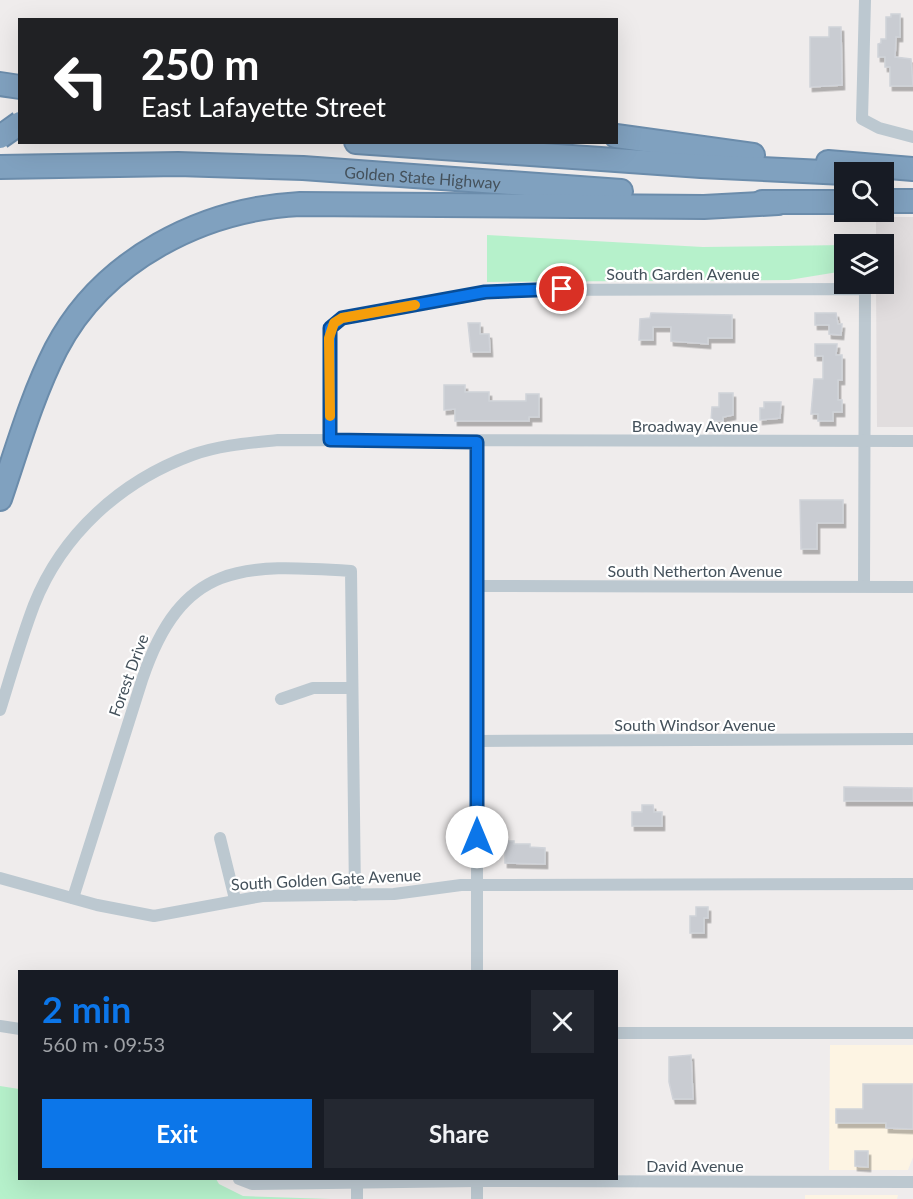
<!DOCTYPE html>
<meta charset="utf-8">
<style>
:root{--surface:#171b24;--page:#242831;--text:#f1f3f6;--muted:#9ea1a6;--accent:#0c76e9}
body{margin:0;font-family:Lato,sans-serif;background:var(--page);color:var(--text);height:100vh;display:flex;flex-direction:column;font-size:22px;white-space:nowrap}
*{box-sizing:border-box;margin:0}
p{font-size:20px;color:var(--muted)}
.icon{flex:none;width:33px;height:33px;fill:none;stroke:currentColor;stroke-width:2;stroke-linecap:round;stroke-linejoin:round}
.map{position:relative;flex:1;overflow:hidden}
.details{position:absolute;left:18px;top:970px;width:600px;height:210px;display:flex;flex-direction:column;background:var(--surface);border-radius:0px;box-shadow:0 6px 24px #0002}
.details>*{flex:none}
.top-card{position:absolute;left:18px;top:18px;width:600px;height:126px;border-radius:0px;box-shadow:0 6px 24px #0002;background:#202124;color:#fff;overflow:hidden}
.tools{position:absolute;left:834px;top:162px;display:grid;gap:12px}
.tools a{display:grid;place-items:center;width:60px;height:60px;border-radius:0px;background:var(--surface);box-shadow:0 6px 24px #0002;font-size:30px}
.pin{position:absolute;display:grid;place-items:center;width:51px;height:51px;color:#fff;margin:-26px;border:3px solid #fff;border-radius:50%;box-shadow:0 2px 6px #0007}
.me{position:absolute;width:66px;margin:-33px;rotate:0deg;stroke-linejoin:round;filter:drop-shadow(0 0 4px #0008)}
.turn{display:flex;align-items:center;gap:21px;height:126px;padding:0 24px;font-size:27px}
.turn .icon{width:78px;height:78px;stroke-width:2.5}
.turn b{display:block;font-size:42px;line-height:51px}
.round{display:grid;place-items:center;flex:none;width:63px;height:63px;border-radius:0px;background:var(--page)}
.headline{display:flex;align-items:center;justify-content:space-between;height:102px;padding:0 24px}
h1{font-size:36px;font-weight:700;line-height:45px;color:var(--accent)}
.cta{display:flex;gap:12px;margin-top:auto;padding:12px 24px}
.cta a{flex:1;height:69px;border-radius:0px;background:var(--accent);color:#fff;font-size:24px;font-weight:700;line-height:69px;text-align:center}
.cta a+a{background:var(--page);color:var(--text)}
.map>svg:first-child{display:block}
</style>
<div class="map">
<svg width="913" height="1199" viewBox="0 0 913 1199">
<defs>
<filter id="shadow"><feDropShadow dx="2.5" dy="4.5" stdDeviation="0" flood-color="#0004"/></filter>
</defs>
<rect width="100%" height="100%" fill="#efecec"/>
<!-- commercial -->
<g fill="#fdf4e3">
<path d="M 830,1045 L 913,1045 L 913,1157 L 908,1170 L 829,1170 Z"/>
<path d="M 805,1195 L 898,1195 L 897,1199 L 805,1199 Z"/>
</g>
<!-- education -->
<path fill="#e1ddde" d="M 876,217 L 913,217 L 913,427 L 877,427 L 876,284 L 884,284 L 884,244 L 876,244 Z"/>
<!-- green -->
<g fill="#b6f1cb">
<path d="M 487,235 L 703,247 L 844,245 L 844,271 L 789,280 L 487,282 Z"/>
<path d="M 0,1086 L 19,1089 L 20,1179 L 216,1179 L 219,1184 L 243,1196 L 331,1199 L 0,1199 Z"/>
</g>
<!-- building -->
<g fill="#c9ccd2" stroke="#d0d3d9" stroke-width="1.5" filter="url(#shadow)">
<path d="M 891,14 L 900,14 L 900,37 L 896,37 L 895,57 L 911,59 L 913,86 L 890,86 L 890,67 L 885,67 L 885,57 L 878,57 L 878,44 L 881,43 L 881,39 L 886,39 L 886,17 L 891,17 Z"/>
<path d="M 829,27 L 841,27 L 842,85 L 810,87 L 810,37 L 829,37 Z"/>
<path d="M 651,313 L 732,315 L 732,338 L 708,338 L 708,344 L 671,341 L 671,327 L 653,327 L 653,340 L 639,340 L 640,319 L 650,318 Z"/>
<path d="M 815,313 L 836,313 L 838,324 L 842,324 L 841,335 L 829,334 L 829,325 L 815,325 Z"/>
<path d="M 468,323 L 480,323 L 480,334 L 489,334 L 490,352 L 471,352 Z"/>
<path d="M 815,344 L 837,344 L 836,355 L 842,355 L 842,380 L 838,380 L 838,400 L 842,400 L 842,412 L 833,412 L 833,421 L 818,421 L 818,414 L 811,414 L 814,379 L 823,379 L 823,356 L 815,356 Z"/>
<path d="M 444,385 L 465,385 L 465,392 L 489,392 L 489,401 L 526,401 L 526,394 L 539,394 L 539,417 L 529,417 L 529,421 L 455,421 L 455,409 L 444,410 Z"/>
<path d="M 719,393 L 733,393 L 733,415 L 723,417 L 723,421 L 711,421 L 712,407 L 719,407 Z"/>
<path d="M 764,402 L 781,402 L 780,418 L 760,420 L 760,408 L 764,408 Z"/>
<path d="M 800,500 L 843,500 L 843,523 L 817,523 L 817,549 L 801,549 Z"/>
<path d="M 844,787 L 913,788 L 913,801 L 844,801 Z"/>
<path d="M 642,805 L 653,805 L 654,812 L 662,812 L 662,826 L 632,826 L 632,812 L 642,812 Z"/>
<path d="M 505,841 L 514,841 L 514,844 L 530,844 L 530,847 L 545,848 L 545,864 L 505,863 Z"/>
<path d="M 696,907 L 708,907 L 708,918 L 704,918 L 704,933 L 690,933 L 690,916 L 696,916 Z"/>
<path d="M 691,1055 L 693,1099 L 673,1099 L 669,1082 L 669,1057 Z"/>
<path d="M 863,1084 L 913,1084 L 913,1129 L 886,1128 L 886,1123 L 836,1123 L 836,1109 L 863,1109 Z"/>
<path d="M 855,1151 L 868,1151 L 868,1167 L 855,1166 Z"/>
</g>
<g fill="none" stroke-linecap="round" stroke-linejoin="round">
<!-- motorway casing -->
<g stroke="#6b8cab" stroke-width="26">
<g id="motorway">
<path d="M 0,84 L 20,87"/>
<path d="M 616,136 L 753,155"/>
<path d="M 356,142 L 701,166 L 844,173"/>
<path d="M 828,162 L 913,169"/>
<path id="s1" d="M 0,167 L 178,164 L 303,168 L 621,191"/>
<path d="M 884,201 L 913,201"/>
<path d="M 762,202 L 844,202"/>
<path d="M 0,499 C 17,449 32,396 56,349 C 103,259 203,209 300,204 L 704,207 L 778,203"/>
</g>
</g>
<!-- minor -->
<g stroke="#bcc8d0" stroke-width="12">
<path d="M 865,0 L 862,119 L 879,128 L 913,137"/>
<path d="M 330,440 L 329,338 L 330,328 L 342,318 L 504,290 L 865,289 L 864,586"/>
<path d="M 477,586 L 913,587"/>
<path d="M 281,699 L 313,688 L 352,688"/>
<path d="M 0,710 C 11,675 21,639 34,605 C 62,534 121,481 192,455 C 220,445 249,443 278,440 L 913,441"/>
<path d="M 477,741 L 913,739"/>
<path d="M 220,838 L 235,899"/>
<path d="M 0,878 L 97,905 L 154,916 L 262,896 L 394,894 L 461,885 L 913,884"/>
<path d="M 73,898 L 142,680 C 182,561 242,564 351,571 L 355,895"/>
<path d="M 477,972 L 477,442"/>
<path d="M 0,1026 L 20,1029"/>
<path d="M 616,1033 L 913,1033"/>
<path d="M 239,1179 L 252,1184 L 477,1181 L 913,1182"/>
<path d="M 477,1179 L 477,1199"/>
<path d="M 357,1182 L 357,1199"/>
</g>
<!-- motorway -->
<use href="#motorway" stroke="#80a1bf" stroke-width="22"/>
<!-- motorway-bridge casing -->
<g stroke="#6b8cab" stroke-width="26" stroke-linecap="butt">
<path id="motorway-bridge" d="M 0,137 L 20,123"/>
</g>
<!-- motorway-bridge -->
<use href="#motorway-bridge" stroke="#80a1bf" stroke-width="22"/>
</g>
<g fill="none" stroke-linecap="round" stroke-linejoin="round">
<!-- route casing -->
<g stroke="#084d97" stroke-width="15">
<path id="route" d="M 477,837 L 477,442 L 330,440 L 330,328 L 342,318 L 485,292 L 562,289"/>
</g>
<!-- route -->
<use href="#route" stroke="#0c76e9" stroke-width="10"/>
<!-- slow -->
<path stroke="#f59e0b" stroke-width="10" d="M 330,416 L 329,338 L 334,323 L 342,318 L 415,305"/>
</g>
<g text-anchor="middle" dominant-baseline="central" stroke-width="4.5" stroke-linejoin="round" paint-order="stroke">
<!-- street labels -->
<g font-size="16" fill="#44515b" stroke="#fff">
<text stroke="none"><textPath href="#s1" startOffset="423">Golden State Highway</textPath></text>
<text x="683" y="273">South Garden Avenue</text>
<text x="695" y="425">Broadway Avenue</text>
<text x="695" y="570">South Netherton Avenue</text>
<text transform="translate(128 675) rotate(-70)">Forest Drive</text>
<text x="695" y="724">South Windsor Avenue</text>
<text transform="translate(326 879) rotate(-3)">South Golden Gate Avenue</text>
<text x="695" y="1165">David Avenue</text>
</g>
</g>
</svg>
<div class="tools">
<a><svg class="icon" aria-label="search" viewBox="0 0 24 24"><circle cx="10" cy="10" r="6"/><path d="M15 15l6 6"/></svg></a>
<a><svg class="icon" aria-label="layers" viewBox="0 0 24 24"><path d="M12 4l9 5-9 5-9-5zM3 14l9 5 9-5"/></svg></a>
</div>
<div class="pin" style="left:562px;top:289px;background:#d93025"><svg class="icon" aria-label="arrive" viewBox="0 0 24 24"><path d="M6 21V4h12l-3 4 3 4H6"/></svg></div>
<svg class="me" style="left:477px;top:837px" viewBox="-20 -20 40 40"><circle r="19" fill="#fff"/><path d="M0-13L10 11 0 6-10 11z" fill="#0c76e9"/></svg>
<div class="top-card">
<div class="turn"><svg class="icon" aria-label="left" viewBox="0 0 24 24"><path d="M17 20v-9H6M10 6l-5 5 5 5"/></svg><div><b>250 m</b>East Lafayette Street</div></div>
</div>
<section class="details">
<div class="headline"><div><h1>2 min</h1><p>560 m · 09:53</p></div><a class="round"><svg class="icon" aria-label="close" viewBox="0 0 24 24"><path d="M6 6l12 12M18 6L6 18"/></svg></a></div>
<div class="cta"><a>Exit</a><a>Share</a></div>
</section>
</div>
